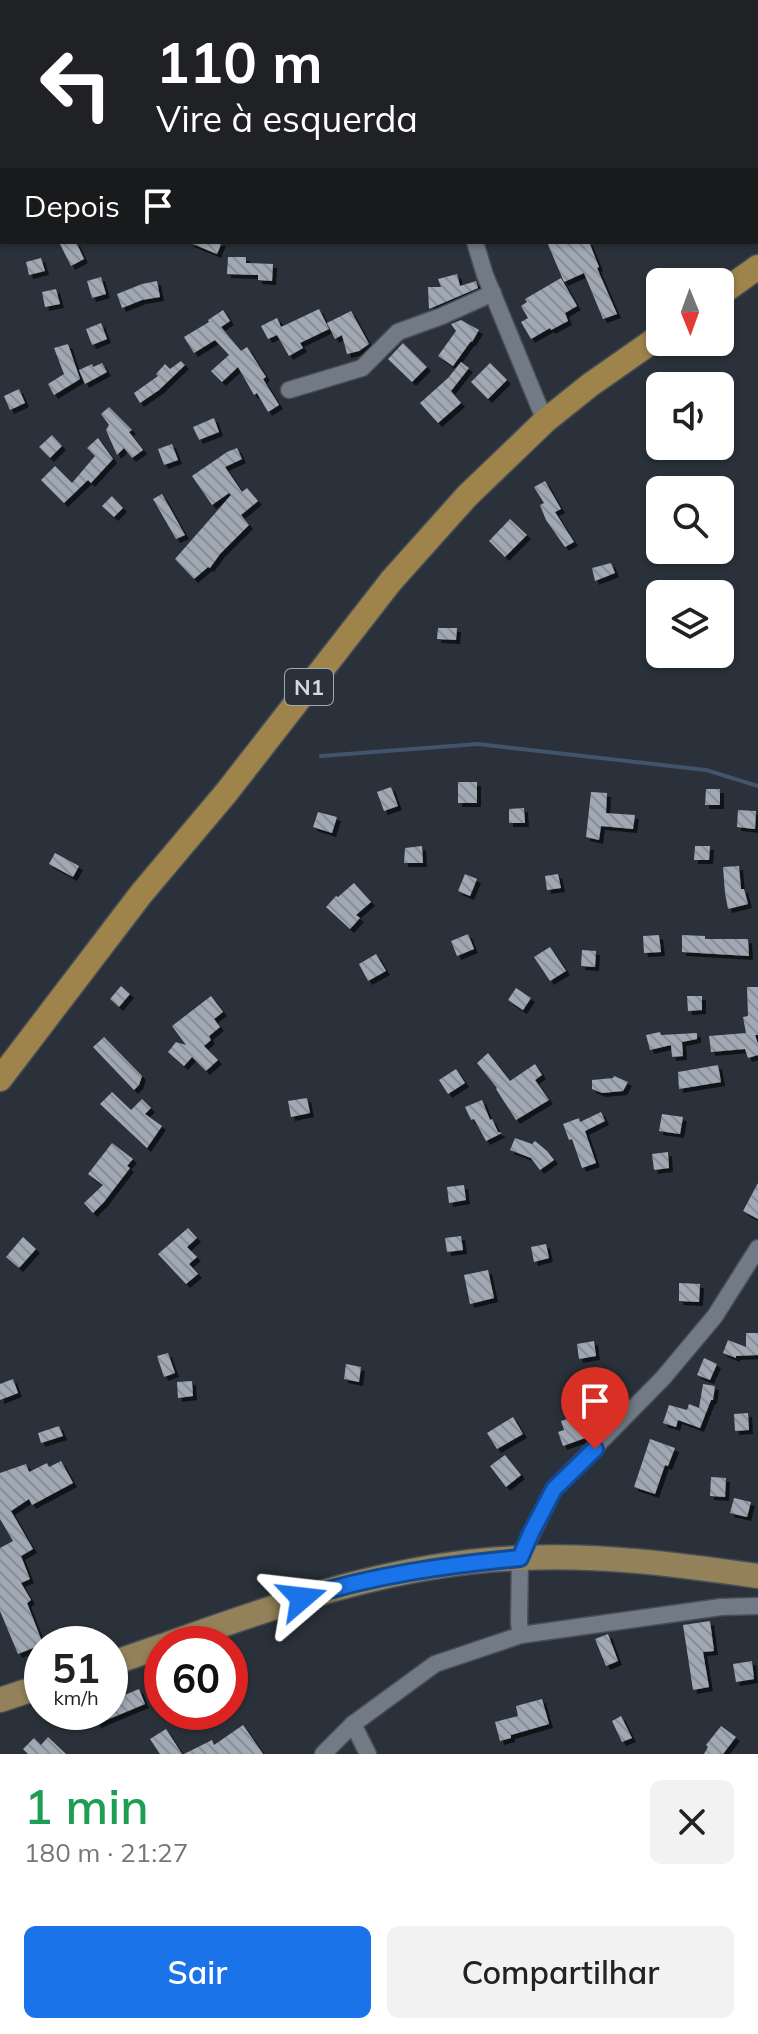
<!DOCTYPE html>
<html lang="pt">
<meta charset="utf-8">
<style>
:root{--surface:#fff;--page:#f2f2f2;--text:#222;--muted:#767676;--accent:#1a73e8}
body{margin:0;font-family:Mulish,sans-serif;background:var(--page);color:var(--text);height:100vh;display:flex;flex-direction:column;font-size:30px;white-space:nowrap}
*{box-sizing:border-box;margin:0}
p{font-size:26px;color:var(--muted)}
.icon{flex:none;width:44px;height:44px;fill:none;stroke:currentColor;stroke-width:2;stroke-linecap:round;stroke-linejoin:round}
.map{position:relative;height:1754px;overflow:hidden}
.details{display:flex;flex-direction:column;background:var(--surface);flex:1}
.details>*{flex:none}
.hud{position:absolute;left:0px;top:0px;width:758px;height:244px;box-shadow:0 2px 6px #0004;background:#202124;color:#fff;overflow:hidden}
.needle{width:52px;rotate:179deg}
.fabs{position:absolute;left:646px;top:268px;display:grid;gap:16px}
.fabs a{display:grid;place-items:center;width:88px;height:88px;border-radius:12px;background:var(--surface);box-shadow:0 2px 6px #0004;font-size:40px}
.speed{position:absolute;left:24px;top:1626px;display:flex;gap:16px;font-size:40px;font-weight:700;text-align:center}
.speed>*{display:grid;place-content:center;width:104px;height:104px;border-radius:50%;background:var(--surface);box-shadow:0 2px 6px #0004;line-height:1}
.speed small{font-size:20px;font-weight:400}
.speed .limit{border:12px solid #d22;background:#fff;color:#111}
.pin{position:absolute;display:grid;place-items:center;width:68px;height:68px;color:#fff;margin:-82px -34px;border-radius:50% 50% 50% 0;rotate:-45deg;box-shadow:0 0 8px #0007}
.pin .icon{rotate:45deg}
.me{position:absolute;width:88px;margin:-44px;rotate:73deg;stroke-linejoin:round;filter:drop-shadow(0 0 6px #0008)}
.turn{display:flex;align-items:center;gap:28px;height:168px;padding:0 24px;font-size:36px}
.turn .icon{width:104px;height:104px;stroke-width:2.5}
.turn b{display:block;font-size:56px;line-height:68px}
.then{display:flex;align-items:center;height:76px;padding:0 24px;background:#0003;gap:16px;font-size:30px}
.round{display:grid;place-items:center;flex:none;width:84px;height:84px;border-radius:12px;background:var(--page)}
.headline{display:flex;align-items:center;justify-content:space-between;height:136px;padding:0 24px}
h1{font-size:48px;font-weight:600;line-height:60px;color:#1e9e55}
.action{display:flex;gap:16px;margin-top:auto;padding:16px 24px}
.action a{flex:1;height:92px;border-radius:12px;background:var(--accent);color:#fff;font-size:32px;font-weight:600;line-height:92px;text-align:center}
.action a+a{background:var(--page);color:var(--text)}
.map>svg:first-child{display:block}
</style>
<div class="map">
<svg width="758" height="1754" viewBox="0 0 758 1754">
<defs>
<pattern id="building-back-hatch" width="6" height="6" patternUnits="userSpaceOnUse" patternTransform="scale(2)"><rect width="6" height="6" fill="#9fa8b3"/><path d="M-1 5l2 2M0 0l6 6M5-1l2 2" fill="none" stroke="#878e97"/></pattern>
<filter id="shadow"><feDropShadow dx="4" dy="4" stdDeviation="0" flood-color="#0009"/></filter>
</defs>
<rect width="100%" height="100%" fill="#2a313a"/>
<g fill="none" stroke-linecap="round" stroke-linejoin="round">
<!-- stream -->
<path stroke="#41546c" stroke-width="4" d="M 321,756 L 478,744 L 706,770 L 758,786"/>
</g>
<!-- building -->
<g fill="url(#building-back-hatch)" filter="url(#shadow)">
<path d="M 59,242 L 76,242 L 84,259 L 71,266 Z"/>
<path d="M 188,242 L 222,242 L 217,254 Z"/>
<path d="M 547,242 L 589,242 L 599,267 L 597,268 L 617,314 L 603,319 L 584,273 L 564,282 Z"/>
<path d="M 228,257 L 246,257 L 246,263 L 273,264 L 272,281 L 258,280 L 258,275 L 227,274 Z"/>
<path d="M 41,258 L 45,271 L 29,275 L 26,262 Z"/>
<path d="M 457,274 L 460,286 L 476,281 L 478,288 L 429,309 L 428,287 L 441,287 L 438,279 Z"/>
<path d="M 101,277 L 106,294 L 92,298 L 87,281 Z"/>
<path d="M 561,278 L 577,306 L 565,313 L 568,321 L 551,330 L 550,328 L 531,339 L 521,322 L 528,318 L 521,306 L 527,302 L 525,299 Z"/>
<path d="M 157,281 L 160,297 L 142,300 L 122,308 L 117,294 L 142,284 Z"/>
<path d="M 56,289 L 60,304 L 45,307 L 42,292 Z"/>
<path d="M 319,309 L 329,329 L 300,343 L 303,348 L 289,356 L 277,335 L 268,339 L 261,326 L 277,318 L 281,327 Z"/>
<path d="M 223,310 L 230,321 L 221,327 L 241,351 L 247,347 L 266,377 L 263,379 L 279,405 L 268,412 L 257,393 L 254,395 L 238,367 L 222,382 L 211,371 L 229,355 L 215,340 L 194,353 L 184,337 L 209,322 L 208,320 Z"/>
<path d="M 351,311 L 369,344 L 359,351 L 347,354 L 342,335 L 335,339 L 327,323 Z"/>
<path d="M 461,320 L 479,330 L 472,342 L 471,341 L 453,366 L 438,356 L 456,331 L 451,324 Z"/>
<path d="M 101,323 L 107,339 L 92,345 L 86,329 Z"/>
<path d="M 403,343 L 427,367 L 412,382 L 388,359 Z"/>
<path d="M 68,344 L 80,379 L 54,395 L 48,384 L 64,374 L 54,348 Z"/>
<path d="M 181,361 L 185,365 L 159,390 L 140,403 L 134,393 L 158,376 L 156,374 L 165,364 L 170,369 Z"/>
<path d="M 461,362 L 469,368 L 451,391 L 461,403 L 438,423 L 420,403 L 448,378 Z"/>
<path d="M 102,363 L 107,372 L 85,384 L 79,370 L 92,364 L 93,367 Z"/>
<path d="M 490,363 L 507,380 L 488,399 L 471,382 Z"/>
<path d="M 19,389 L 25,403 L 10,410 L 4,396 Z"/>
<path d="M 109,407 L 132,430 L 129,432 L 143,450 L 132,458 L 124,448 L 117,455 L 106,430 L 109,425 L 101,414 Z"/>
<path d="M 214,418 L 219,432 L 199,440 L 193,427 Z"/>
<path d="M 52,435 L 62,446 L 50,458 L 39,447 Z"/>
<path d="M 98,438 L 113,459 L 91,483 L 88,480 L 64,503 L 41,480 L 55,466 L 72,483 L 95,456 L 87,448 Z"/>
<path d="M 172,444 L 178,460 L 164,465 L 158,449 Z"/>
<path d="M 237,448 L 242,459 L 225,467 L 242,492 L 247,488 L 258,501 L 241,515 L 249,525 L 220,554 L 210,568 L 208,567 L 194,579 L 175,559 L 231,495 L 229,493 L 212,505 L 192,476 L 227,452 Z"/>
<path d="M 545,481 L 561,509 L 555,512 L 574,542 L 565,547 L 546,520 L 540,505 L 544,503 L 534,487 Z"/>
<path d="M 162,494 L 185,535 L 176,539 L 153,499 Z"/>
<path d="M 112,496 L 123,508 L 114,517 L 102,506 Z"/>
<path d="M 510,519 L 527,535 L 505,557 L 489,541 Z"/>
<path d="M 611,563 L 615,573 L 595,581 L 592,568 Z"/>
<path d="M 438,628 L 457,628 L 456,640 L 437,639 Z"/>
<rect x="458" y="782" width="19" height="21"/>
<path d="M 391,787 L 398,806 L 384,811 L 377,792 Z"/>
<path d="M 706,789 L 720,789 L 720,805 L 705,805 Z"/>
<path d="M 591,792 L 607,793 L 606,813 L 635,815 L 633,829 L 601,826 L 599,840 L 586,837 Z"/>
<path d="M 524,808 L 525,823 L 509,823 L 509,809 Z"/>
<path d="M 738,810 L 756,811 L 755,829 L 737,827 Z"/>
<path d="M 318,812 L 337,817 L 332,833 L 313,827 Z"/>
<path d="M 422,846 L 423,863 L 404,863 L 405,848 Z"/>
<path d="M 695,846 L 710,846 L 709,860 L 694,860 Z"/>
<path d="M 55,853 L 79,866 L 73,877 L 49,864 Z"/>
<path d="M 739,866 L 741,889 L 744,889 L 748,904 L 728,909 L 725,893 L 723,867 Z"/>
<path d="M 465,874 L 477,879 L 470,896 L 458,891 Z"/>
<path d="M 558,874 L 561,888 L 547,890 L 545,876 Z"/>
<path d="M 354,883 L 371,902 L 356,915 L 360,918 L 350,929 L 326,907 L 336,896 L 338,897 Z"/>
<path d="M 468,934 L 474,949 L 457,956 L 451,941 Z"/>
<path d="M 659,935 L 661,952 L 644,953 L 643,936 Z"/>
<path d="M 682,935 L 705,936 L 705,939 L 748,939 L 749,956 L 682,952 Z"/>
<path d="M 550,947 L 566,971 L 550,981 L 534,957 Z"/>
<path d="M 582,950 L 596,951 L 595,967 L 581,966 Z"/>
<path d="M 376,954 L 386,971 L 368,981 L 359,964 Z"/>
<path d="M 121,986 L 130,994 L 119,1007 L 110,999 Z"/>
<path d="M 747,987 L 758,987 L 758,1035 L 755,1035 L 758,1044 L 758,1055 L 748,1058 L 745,1049 L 711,1052 L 709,1036 L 746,1033 L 743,1017 L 748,1016 Z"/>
<path d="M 516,988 L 531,998 L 523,1010 L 508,1000 Z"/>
<path d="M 211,996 L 223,1012 L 214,1019 L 220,1027 L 209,1036 L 211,1040 L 204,1046 L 218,1060 L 206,1071 L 192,1057 L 184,1066 L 168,1052 L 176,1042 L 186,1045 L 172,1026 Z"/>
<path d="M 687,996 L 702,996 L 702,1010 L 688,1011 Z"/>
<path d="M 660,1032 L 661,1035 L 697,1033 L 697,1039 L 682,1042 L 683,1056 L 672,1057 L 671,1045 L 650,1050 L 646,1035 Z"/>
<path d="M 104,1037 L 142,1076 L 139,1085 L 134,1090 L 93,1047 Z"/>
<path d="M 488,1053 L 510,1081 L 535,1064 L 542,1075 L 535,1080 L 549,1100 L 516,1120 L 496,1089 L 497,1088 L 477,1063 Z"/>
<path d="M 718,1065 L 721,1082 L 679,1089 L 678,1072 Z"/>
<path d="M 456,1069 L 465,1083 L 448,1094 L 439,1080 Z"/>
<path d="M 614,1076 L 628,1082 L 623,1091 L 602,1093 L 592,1089 L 592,1080 L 613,1078 Z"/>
<path d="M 112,1092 L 131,1110 L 142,1099 L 151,1108 L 145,1114 L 162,1126 L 147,1148 L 100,1104 Z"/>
<path d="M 307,1098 L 310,1113 L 291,1117 L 288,1101 Z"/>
<path d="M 482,1100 L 490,1120 L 492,1119 L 498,1132 L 502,1133 L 486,1141 L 474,1119 L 471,1120 L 465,1107 Z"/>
<path d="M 601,1112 L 605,1121 L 585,1131 L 596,1163 L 582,1168 L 572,1139 L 569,1140 L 563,1124 L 579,1118 L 580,1122 Z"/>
<path d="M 662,1114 L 683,1117 L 680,1134 L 659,1131 Z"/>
<path d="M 515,1138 L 532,1144 L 535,1141 L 547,1151 L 554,1160 L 540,1170 L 531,1158 L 510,1150 Z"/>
<path d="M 112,1143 L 133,1159 L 127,1166 L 130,1168 L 104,1202 L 93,1213 L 84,1203 L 103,1185 L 88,1174 Z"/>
<path d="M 668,1152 L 669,1168 L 654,1170 L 652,1154 Z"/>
<path d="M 758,1183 L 758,1219 L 743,1211 Z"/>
<path d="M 464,1185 L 466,1200 L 449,1203 L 447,1187 Z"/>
<path d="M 188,1228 L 197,1238 L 187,1247 L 197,1257 L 189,1264 L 198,1274 L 186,1284 L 158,1254 Z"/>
<path d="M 461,1236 L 463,1250 L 447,1252 L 445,1238 Z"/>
<path d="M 23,1237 L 36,1249 L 19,1268 L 6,1257 Z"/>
<path d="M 546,1244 L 549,1258 L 534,1262 L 531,1247 Z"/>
<path d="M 488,1270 L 494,1298 L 470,1304 L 464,1275 Z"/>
<path d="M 679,1283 L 700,1284 L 699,1302 L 679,1301 Z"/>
<path d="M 746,1333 L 758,1333 L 758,1355 L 736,1356 L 736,1358 L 723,1353 L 728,1340 L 746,1347 Z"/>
<path d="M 594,1341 L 596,1356 L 579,1359 L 577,1344 Z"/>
<path d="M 168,1353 L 175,1373 L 164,1377 L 157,1356 Z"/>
<path d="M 704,1358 L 717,1364 L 710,1380 L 697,1375 Z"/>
<path d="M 346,1364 L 361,1367 L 359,1382 L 344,1379 Z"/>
<path d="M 13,1379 L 18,1393 L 0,1400 L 0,1384 Z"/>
<path d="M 192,1381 L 193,1396 L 178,1398 L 177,1382 Z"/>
<path d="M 703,1384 L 715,1386 L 713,1400 L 711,1400 L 700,1428 L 678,1420 L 676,1427 L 663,1423 L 669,1405 L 687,1410 L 689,1404 L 699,1408 Z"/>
<path d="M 748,1413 L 749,1430 L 735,1431 L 734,1414 Z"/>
<path d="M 580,1415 L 588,1437 L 563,1446 L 558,1432 L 564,1430 L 561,1421 Z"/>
<path d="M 513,1417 L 523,1434 L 497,1449 L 487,1433 Z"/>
<path d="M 59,1426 L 63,1436 L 41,1443 L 38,1433 Z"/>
<path d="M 650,1439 L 675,1448 L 668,1466 L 665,1465 L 655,1494 L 634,1487 Z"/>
<path d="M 505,1455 L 521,1475 L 506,1487 L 490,1466 Z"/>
<path d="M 61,1461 L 73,1483 L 32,1505 L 29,1499 L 11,1511 L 33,1549 L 21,1556 L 30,1579 L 21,1583 L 31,1600 L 27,1603 L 43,1644 L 18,1654 L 0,1611 L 0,1548 L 13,1541 L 0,1519 L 0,1473 L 26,1464 L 29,1472 L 47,1463 L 49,1467 Z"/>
<path d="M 711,1477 L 726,1478 L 725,1497 L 710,1496 Z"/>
<path d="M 734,1498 L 751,1502 L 747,1517 L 730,1513 Z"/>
<path d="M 710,1621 L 714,1651 L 703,1652 L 709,1687 L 693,1690 L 683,1625 Z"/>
<path d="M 608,1634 L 618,1661 L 606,1666 L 595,1639 Z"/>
<path d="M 752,1661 L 754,1679 L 736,1682 L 733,1664 Z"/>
<path d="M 139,1689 L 145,1704 L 97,1724 L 92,1712 L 110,1712 L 110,1701 Z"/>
<path d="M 542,1699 L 549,1724 L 511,1735 L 511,1738 L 500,1741 L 495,1722 L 518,1716 L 516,1706 Z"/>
<path d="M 621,1716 L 632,1738 L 622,1742 L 612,1721 Z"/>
<path d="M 243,1725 L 263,1754 L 184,1754 L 212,1740 L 214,1745 Z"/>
<path d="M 721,1726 L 736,1737 L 723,1754 L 704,1754 L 708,1747 L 706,1745 Z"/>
<path d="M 166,1729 L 182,1754 L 160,1754 L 150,1739 Z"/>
<path d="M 48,1737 L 66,1754 L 28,1754 L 23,1749 L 34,1738 L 41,1745 Z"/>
</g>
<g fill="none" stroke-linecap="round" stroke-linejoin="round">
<!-- minor casing -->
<g stroke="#494f56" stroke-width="19">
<g id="minor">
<path d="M 85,0 L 89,2"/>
<path d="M 525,2 L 525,0"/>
<path d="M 475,242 L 485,275 L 545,421"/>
<path d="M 289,390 L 362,368 L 398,332 L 442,316 L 493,293"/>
<path d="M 521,1635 L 519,1623 L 520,1558 L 554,1489 L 663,1378 L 715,1316 L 758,1248"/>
<path d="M 353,1724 L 368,1754"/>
<path d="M 323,1754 L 353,1724 L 435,1664 L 521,1635 L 721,1607 L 758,1606"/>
</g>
</g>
<!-- primary casing -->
<g stroke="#494f56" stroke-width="27">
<g id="primary">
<path d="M 168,1644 C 282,1603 399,1562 521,1558 C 601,1554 680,1565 758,1576"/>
<path d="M 110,1664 L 162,1646"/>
<path d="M 0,1700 L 42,1686"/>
</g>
</g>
<!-- trunk casing -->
<g stroke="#494f56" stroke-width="27">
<g id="trunk">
<path d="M 720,294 L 758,267"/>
<path d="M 0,1079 L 141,894 L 226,793 L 391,581 L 467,496 L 545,421 L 590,385 L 660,336"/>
</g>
</g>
<!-- minor -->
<use href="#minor" stroke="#717a85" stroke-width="16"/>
<!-- primary -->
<use href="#primary" stroke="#938259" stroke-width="24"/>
<!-- trunk -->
<use href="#trunk" stroke="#9e844a" stroke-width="24"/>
</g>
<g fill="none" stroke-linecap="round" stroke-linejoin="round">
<!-- route casing -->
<g stroke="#114b97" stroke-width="20">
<path id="route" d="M 302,1598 C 373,1575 446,1565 520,1558 L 531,1533 L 554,1489 L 595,1449"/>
</g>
<!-- route -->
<use href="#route" stroke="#1a73e8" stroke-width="14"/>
</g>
<g text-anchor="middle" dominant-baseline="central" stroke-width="8" stroke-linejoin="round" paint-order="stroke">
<!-- shield labels -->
<rect fill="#2a313a" stroke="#a2a7ae" stroke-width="2" x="285" y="669" width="48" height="36" rx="6"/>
<g font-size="22" font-weight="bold" fill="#d5d9df">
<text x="309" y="687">N1</text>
</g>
</g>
</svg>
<div class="fabs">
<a><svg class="needle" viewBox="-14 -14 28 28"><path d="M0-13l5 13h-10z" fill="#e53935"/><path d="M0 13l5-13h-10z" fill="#767676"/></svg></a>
<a><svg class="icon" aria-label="sound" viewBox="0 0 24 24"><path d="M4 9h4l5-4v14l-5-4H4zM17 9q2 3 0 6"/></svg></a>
<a><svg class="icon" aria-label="search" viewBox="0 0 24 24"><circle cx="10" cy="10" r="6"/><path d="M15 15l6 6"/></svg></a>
<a><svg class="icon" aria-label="layers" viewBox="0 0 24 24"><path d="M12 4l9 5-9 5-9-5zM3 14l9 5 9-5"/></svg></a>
</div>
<div class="speed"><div>51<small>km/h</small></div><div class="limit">60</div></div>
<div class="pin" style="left:595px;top:1449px;background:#d93025"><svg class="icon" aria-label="arrive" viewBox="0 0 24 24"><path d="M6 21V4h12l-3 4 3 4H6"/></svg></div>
<svg class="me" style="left:302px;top:1598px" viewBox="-20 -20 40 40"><path d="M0-17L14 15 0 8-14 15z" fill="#1a73e8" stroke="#fff" stroke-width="4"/></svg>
<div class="hud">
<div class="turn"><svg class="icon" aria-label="left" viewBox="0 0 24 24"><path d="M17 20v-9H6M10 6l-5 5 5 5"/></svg><div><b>110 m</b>Vire à esquerda</div></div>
<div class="then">Depois<svg class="icon" aria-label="arrive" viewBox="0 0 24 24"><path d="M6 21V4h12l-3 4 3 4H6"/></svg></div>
</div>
</div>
<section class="details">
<div class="headline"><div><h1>1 min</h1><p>180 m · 21:27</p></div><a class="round"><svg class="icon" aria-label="close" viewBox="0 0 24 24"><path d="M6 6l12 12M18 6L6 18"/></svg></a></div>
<div class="action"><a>Sair</a><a>Compartilhar</a></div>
</section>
